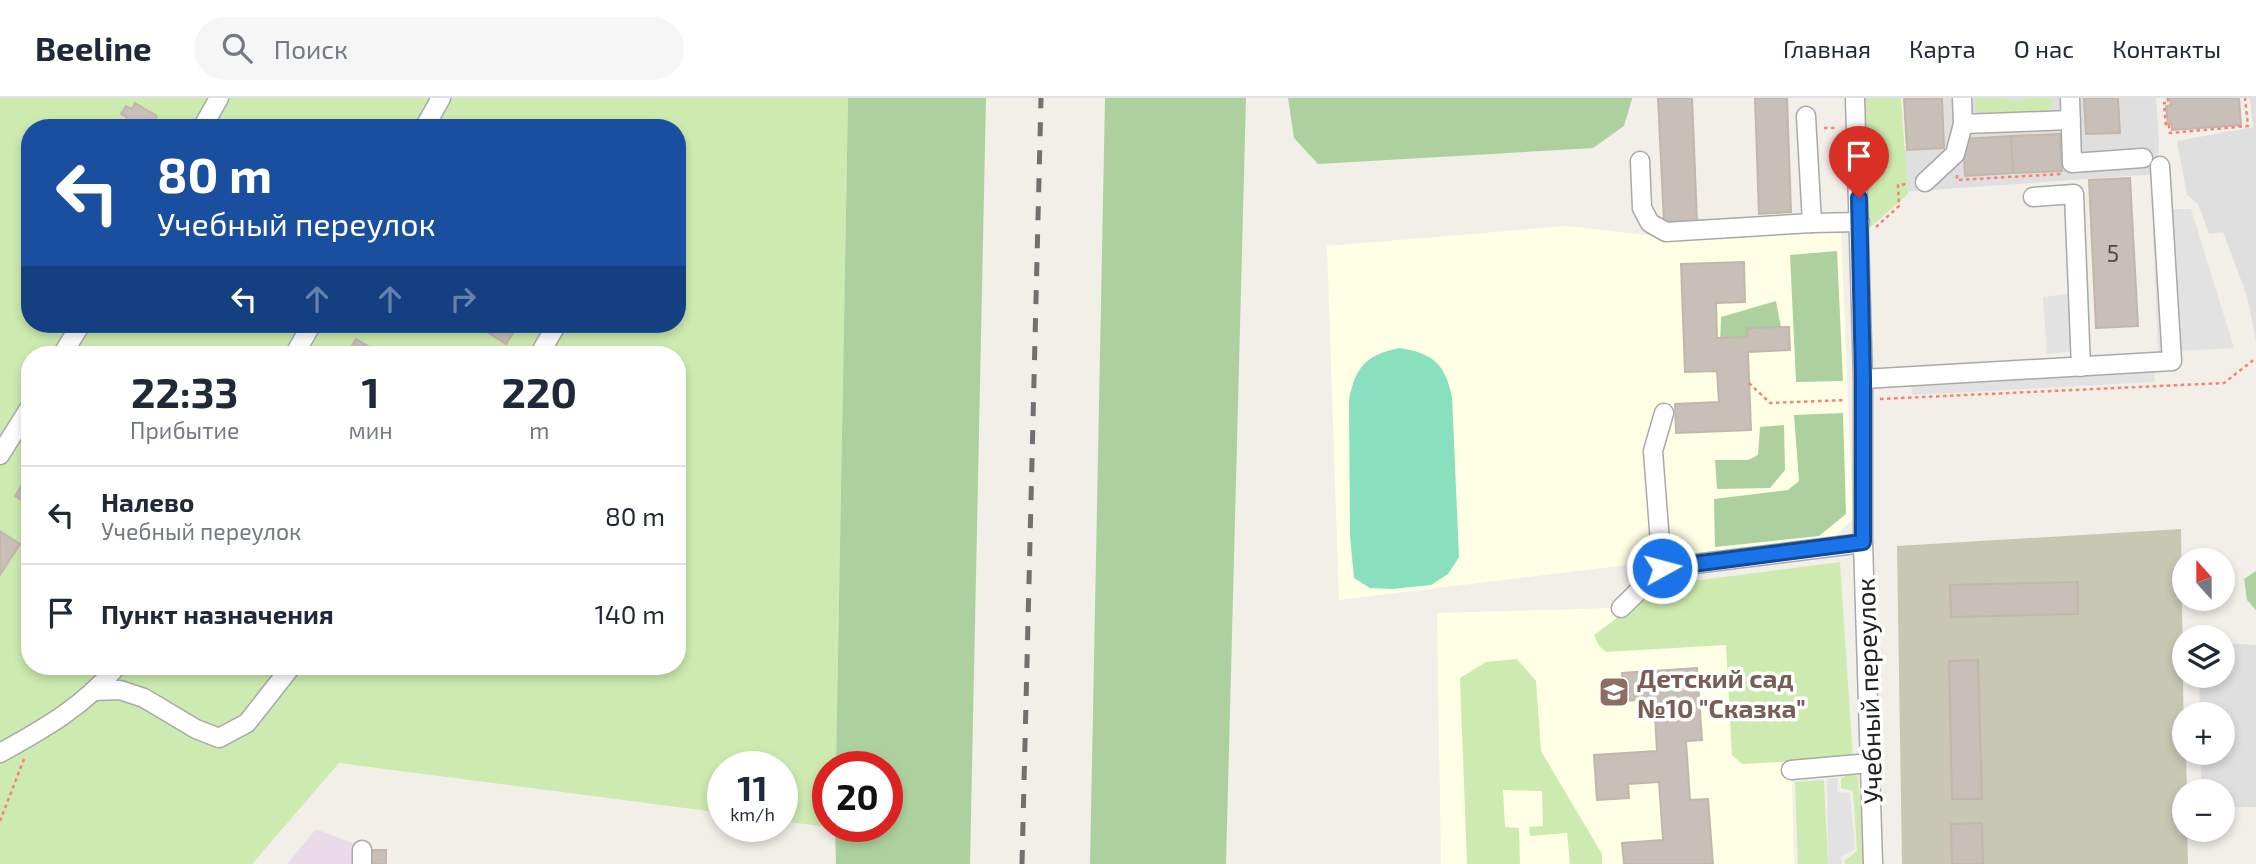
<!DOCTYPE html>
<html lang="ru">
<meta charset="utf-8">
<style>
:root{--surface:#fff;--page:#f6f6f7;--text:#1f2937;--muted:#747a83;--line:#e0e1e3}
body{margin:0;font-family:"Exo 2",sans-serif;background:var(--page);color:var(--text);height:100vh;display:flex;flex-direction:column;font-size:26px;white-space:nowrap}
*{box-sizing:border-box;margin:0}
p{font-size:23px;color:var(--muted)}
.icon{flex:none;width:38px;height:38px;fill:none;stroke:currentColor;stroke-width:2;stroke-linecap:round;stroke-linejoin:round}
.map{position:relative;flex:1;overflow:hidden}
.details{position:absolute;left:21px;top:248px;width:665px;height:329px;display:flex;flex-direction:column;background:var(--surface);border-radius:28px;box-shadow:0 4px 10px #0003}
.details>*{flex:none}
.guide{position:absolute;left:21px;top:21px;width:665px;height:214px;border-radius:28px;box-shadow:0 4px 10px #0003;background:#1a4fa0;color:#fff;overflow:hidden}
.needle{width:46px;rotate:339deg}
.fabs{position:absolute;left:2172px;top:450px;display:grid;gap:14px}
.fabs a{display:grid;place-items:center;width:63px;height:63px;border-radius:50%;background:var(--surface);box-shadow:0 4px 10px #0003;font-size:35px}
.speed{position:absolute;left:707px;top:653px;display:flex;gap:14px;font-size:35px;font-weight:700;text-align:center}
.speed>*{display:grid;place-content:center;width:91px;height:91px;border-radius:50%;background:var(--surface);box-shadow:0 4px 10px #0003;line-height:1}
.speed small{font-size:18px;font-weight:400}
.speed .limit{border:10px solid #d22;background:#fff;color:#111}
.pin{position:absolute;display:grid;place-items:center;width:60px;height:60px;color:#fff;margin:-72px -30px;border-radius:50% 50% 50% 0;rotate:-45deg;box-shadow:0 0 7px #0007}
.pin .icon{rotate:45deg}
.me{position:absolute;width:77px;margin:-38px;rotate:83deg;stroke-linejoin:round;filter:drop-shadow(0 0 5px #0008)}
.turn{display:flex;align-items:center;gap:24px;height:147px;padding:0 21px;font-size:32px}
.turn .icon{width:91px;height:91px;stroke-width:2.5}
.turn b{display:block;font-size:49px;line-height:60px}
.lanes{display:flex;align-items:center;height:66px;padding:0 21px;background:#0003;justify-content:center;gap:35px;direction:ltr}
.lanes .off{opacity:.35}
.eta{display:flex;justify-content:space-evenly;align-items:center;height:119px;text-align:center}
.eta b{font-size:42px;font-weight:700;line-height:49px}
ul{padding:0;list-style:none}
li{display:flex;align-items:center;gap:21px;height:98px;padding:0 21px;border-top:2px solid var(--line)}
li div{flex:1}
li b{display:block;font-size:26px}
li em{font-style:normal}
header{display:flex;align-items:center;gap:42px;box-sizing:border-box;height:98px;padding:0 35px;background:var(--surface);border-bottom:2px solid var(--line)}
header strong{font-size:33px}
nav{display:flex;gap:38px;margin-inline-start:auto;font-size:24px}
.search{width:490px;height:63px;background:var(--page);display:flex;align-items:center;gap:18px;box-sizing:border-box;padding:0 24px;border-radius:38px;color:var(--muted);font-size:26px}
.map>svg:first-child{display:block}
</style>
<header>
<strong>Beeline</strong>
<div class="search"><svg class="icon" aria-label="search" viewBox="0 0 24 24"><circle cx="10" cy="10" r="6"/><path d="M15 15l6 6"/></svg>Поиск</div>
<nav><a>Главная</a><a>Карта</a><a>О нас</a><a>Контакты</a></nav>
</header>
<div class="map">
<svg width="2256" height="766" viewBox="0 0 2256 766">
<rect width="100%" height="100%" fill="#f2efe9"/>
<!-- residential -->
<g fill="#e0dfdf">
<path d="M 1904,0 L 2156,0 L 2159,43 L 2157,76 L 1902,94 L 1901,52 L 1907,52 Z"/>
<path d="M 2250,0 L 2256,0 L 2256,243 L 2247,198 L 2223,134 L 2209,136 L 2198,106 L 2187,97 L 2177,43 L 2253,29 Z"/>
<path d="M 2223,545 L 2256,547 L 2256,709 L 2223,709 L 2222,693 L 2201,693 L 2201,655 L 2222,654 L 2222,616 L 2200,616 L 2199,578 L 2222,578 Z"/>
</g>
<!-- industrial -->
<path fill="#ebdbe8" d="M 316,731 L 370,752 L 386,752 L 386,766 L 287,766 Z"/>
<!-- education -->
<g fill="#ffffe5">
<path d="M 1567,128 L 1664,139 L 1835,128 L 1841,135 L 1853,421 L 1831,442 L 1339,502 L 1327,148 Z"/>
<path d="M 1787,505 L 1794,766 L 1441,766 L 1437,515 Z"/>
</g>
<!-- construction -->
<path fill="#c7c7b4" d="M 2181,431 L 2184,654 L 2186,655 L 2187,693 L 2184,693 L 2184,732 L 2187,732 L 2188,766 L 1902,766 L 1897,448 Z"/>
<!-- grass -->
<g fill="#cdebb0" fill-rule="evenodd">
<path d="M 0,0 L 848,0 L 836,668 L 828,668 L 828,728 L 835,730 L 782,723 L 782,668 L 723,668 L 723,715 L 339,665 L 252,766 L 0,766 ZM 30,30 L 677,30 L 677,226 L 30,226 ZM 30,257 L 677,257 L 677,569 L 30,569 Z"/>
<path d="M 1859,0 L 1901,0 L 1908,96 L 1865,134 Z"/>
<path d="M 1975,0 L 2004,0 L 2016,3 L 2029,0 L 2052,0 L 2053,6 L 2048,13 L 1985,18 L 1977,14 Z"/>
<path d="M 1840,464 L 1853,660 L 1742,666 L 1732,657 L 1726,547 L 1606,554 L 1599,548 L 1594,537 L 1662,487 Z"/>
<path d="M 1517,561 L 1536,583 L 1541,653 L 1602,756 L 1602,766 L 1570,766 L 1567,735 L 1530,738 L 1529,729 L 1543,728 L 1542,693 L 1503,692 L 1505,729 L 1519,730 L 1520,766 L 1467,766 L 1460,580 L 1486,564 Z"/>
<path d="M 1851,675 L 1858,679 L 1865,766 L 1845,766 L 1844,763 L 1857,753 L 1853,693 L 1841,690 L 1841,680 Z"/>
<path d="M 1824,682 L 1828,766 L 1798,766 L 1795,684 Z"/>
</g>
<!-- forest -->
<g fill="#add19e">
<path d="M 848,0 L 986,0 L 970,766 L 836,766 L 835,728 L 887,728 L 887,668 L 836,668 Z"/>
<path d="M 1105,0 L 1246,0 L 1226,766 L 1090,766 Z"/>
<path d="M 1288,0 L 1632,0 L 1632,1 L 1624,28 L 1593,50 L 1318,66 L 1294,40 Z"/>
<path d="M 1837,153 L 1843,283 L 1796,284 L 1790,157 Z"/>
<path d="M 1776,203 L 1783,240 L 1720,248 L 1721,219 Z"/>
<path d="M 1843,315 L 1846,416 L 1819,438 L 1715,449 L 1714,401 L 1788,392 L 1799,383 L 1794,317 Z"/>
<path d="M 1784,327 L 1785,372 L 1770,390 L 1717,391 L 1715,362 L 1748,362 L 1758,357 L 1760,329 Z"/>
<path d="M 2256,473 L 2256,512 L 2247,502 L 2244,481 Z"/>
</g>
<!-- pitch -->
<path fill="#88e0be" d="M 1399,250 C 1433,255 1445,266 1452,299 L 1459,459 L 1448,476 L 1431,487 L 1392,491 L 1370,490 L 1354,480 L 1350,438 L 1349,302 C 1355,269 1366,257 1399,250 Z"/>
<!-- parking -->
<g fill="#e2e2e2">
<path d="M 2150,58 L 2165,58 L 2171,111 L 2191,111 L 2234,250 L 2158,254 Z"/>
<path d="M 2069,196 L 2074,253 L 2047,256 L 2043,199 Z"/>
<path d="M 2154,270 L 2155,284 L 1912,297 L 1911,283 Z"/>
<path d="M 1838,680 L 1837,694 L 1850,695 L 1855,751 L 1841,759 L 1842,766 L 1828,766 L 1827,681 Z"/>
</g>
<!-- building -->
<g fill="#c7bfb8" stroke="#c4b6ab" stroke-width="2">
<path d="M 1658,0 L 1692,0 L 1697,123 L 1664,124 Z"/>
<path d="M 1755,0 L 1787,0 L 1791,114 L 1759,116 Z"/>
<path d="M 1942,0 L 1944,50 L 1907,52 L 1904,1 Z"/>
<path d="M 2084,0 L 2118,0 L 2120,35 L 2086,36 Z"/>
<path d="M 2170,0 L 2239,0 L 2241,27 L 2172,32 L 2172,26 L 2168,26 L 2166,8 L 2171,7 Z"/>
<path d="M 135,5 L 157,18 L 150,30 L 126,30 L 122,28 L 127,19 L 121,16 L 126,8 L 132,11 Z"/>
<path d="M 2060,36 L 2062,73 L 2013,75 L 2011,38 Z"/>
<path d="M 2011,38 L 2013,75 L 1965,78 L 1963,41 Z"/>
<path d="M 2130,80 L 2138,228 L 2096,230 L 2089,82 Z"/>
<path d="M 1744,164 L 1745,204 L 1716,205 L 1717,240 L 1747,239 L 1747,230 L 1789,229 L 1790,252 L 1748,254 L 1751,332 L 1676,335 L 1675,306 L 1719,304 L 1717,273 L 1685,274 L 1681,166 Z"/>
<path d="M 484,226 L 519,226 L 506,246 L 481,230 Z"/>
<path d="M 356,241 L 383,257 L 346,257 Z"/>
<path d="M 26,381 L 30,384 L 30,408 L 15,398 Z"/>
<path d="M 0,433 L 20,446 L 0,477 Z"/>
<path d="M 2078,484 L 2078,516 L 1951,519 L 1950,487 Z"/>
<path d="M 1978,562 L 1982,701 L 1952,701 L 1949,563 Z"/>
<path d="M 1697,570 L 1702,642 L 1686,643 L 1690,702 L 1708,701 L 1713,766 L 1624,766 L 1622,745 L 1663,742 L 1659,684 L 1628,686 L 1629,700 L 1597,702 L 1594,657 L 1657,653 L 1654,601 L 1624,603 L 1622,575 Z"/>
<path d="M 1982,725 L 1983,766 L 1952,766 L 1951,726 Z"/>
<rect x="370" y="752" width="16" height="14"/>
</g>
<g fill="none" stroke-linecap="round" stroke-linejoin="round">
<!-- minor casing -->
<g stroke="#a9a9a9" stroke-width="21">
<g id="minor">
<path d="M 1855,0 L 1863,281 L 1863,445 L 1873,766"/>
<path d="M 1962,0 L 1963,26 L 2071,22"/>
<path d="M 2070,0 L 2072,65 L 2143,60"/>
<path d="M 1806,18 L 1812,125 L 1860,124"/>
<path d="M 202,30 L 219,0"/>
<path d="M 424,30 L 441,0"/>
<path d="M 1640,63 L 1642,110 L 1650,125 L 1666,134 L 1812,125"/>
<path d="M 1925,84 L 1955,56 L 1963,26"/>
<path d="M 2033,99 L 2074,96 L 2081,269"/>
<path d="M 62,257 L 81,226"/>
<path d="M 294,257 L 312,226"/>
<path d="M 539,257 L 557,226"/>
<path d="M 1863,281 L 2172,263 L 2160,68"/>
<path d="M 1664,315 L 1653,353 L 1662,470 L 1863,445"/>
<path d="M 0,357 L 30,309"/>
<path d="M 1621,510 L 1662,470"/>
<path d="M 93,593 L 120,592 L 144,600 L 196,631 L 219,640 L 247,625 L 291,569"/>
<path d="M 0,655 C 42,632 86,607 116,569"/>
<path d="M 1791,672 L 1870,665"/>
<path d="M 362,766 L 362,752"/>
</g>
</g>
<!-- path -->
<g stroke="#fa8072" stroke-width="2.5" stroke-dasharray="3.5 3.5" stroke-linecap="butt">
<path d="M 2168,0 L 2168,5 L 2164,5 L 2166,29 L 2169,28 L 2170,35 L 2248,28 L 2245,0"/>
<path d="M 1824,30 L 1838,30"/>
<path d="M 1957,77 L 1957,82 L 2061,76"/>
<path d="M 1876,129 L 1899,108 L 1898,87 L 1909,86"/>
<path d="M 1749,285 L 1770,305 L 1846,302"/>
<path d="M 1880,301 L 2224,285 L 2256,260"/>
<path d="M 0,723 L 24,661"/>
</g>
<!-- minor -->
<use href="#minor" stroke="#fff" stroke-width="18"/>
<!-- rail -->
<path stroke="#707070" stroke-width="5" stroke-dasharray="14 14" stroke-linecap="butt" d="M 1022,766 L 1041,0"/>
</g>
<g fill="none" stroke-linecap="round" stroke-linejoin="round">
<!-- route casing -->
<g stroke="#114b97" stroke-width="18">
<path id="route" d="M 1662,470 L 1863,444 L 1863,281 L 1859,100"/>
</g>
<!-- route -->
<use href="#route" stroke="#1a73e8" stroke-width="12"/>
</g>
<!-- icons -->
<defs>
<g id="school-square" transform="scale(1.575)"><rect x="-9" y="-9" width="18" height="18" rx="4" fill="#8d6e63" stroke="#fff"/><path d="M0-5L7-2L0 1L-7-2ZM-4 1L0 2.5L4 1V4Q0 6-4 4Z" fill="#fff"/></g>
</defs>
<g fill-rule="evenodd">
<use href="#school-square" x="1614" y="594"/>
</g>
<g text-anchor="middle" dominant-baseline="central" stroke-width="7" stroke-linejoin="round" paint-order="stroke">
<!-- number labels -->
<g font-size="23" fill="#4b4948">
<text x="2113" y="155">5</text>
</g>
<!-- education labels -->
<g font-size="26" font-weight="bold" fill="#785e54" stroke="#fff" text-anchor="start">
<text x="1637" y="579">Детский сад<tspan x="1637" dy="30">№10 "Сказка"</tspan></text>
</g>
<!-- street labels -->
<g font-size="26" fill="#222" stroke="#fff">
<text transform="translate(1868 593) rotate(-92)">Учебный переулок</text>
</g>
</g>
</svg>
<div class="fabs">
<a><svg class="needle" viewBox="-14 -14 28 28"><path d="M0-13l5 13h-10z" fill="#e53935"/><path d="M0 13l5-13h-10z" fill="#747a83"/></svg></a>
<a><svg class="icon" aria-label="layers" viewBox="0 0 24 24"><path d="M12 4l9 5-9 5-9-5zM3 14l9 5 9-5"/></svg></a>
<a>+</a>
<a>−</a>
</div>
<div class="speed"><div>11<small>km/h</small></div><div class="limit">20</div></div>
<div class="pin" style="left:1859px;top:100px;background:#d93025"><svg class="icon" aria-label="arrive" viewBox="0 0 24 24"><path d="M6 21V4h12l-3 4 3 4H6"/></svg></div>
<svg class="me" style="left:1662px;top:470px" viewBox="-20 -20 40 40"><circle r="17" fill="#1a73e8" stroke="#fff" stroke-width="3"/><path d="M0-11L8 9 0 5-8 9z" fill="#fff"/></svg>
<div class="guide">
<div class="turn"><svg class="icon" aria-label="left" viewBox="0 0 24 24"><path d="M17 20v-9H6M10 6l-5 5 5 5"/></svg><div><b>80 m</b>Учебный переулок</div></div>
<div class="lanes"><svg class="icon" aria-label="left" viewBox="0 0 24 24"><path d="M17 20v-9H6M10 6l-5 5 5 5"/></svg><svg class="icon off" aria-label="ahead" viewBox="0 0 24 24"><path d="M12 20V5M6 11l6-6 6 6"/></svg><svg class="icon off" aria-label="ahead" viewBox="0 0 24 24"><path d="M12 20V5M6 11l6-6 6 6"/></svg><svg class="icon off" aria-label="right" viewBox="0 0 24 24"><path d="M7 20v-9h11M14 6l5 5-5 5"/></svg></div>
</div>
<section class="details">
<div class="eta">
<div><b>22:33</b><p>Прибытие</p></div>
<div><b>1</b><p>мин</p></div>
<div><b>220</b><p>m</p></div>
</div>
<ul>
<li><svg class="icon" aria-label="left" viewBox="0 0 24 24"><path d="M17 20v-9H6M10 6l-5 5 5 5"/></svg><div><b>Налево</b><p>Учебный переулок</p></div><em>80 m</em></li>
<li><svg class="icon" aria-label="arrive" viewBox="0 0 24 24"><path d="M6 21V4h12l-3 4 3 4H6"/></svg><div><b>Пункт назначения</b></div><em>140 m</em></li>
</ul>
</section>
</div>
